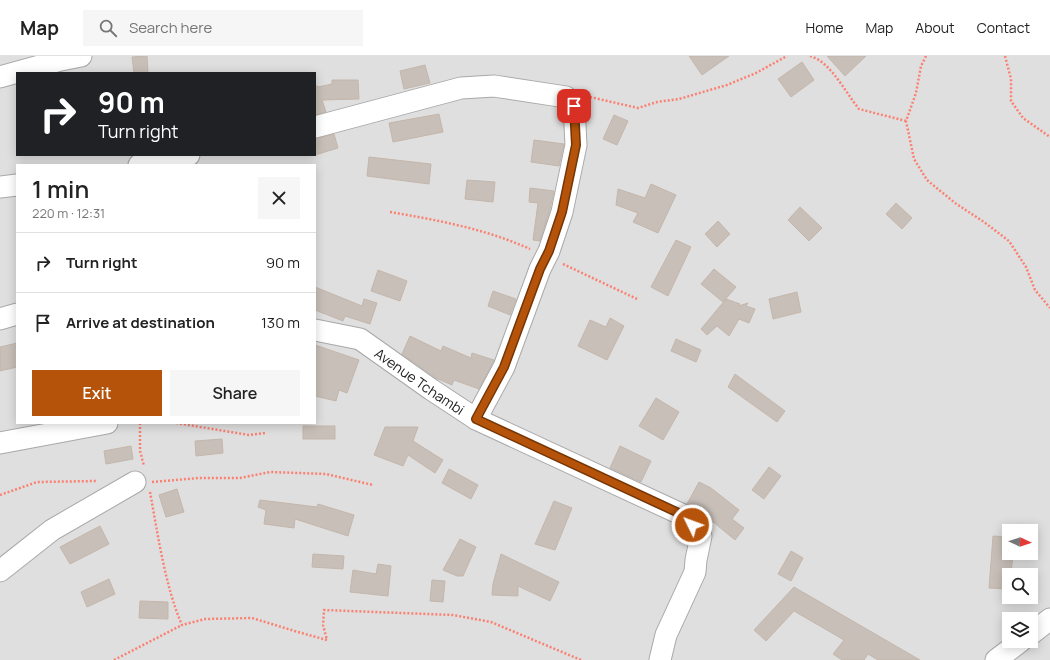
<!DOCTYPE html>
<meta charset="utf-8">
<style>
:root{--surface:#fff;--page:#f6f6f6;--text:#222;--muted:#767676;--line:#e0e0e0;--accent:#b45309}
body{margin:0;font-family:Manrope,sans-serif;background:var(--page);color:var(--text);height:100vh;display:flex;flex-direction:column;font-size:15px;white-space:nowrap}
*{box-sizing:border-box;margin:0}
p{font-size:13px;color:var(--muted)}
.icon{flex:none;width:22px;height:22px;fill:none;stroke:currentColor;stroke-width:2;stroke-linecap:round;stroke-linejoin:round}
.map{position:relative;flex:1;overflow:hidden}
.side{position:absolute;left:16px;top:108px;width:300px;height:260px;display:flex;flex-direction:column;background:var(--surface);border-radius:0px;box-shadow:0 2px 10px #0003}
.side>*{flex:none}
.top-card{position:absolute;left:16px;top:16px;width:300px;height:84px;border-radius:0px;box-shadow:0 2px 10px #0003;background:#202124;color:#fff;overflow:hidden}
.needle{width:26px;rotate:94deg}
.controls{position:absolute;left:1002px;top:468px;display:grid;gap:8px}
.controls a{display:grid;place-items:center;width:36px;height:36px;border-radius:0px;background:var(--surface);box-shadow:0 2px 10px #0003;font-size:20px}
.pin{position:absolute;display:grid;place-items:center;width:34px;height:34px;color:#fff;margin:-17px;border-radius:8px;box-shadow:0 2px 6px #0006}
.me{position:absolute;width:44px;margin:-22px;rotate:312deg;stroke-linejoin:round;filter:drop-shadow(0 0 3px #0008)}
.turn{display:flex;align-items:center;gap:14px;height:84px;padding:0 16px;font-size:18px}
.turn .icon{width:52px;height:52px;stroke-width:2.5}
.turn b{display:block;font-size:28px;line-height:34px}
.round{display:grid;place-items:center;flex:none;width:42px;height:42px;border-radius:0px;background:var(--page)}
.summary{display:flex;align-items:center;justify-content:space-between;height:68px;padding:0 16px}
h1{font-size:24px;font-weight:600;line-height:30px}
.action{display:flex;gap:8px;margin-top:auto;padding:8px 16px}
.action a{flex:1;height:46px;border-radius:0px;background:var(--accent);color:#fff;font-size:16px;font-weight:600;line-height:46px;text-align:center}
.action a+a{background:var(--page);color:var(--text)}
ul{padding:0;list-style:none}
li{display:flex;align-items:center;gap:12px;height:60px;padding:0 16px;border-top:1px solid var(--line)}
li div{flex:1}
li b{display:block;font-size:15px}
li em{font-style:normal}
header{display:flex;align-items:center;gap:24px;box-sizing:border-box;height:56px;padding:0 20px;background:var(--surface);border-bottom:1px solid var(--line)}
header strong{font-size:19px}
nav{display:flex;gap:22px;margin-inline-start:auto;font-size:14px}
.search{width:280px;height:36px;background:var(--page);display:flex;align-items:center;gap:10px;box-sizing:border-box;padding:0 14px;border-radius:0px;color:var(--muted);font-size:15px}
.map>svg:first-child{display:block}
</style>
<header>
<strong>Map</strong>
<div class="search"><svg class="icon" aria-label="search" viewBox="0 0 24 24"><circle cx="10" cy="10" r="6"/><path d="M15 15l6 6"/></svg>Search here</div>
<nav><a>Home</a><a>Map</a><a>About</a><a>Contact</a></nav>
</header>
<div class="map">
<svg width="1050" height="604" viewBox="0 0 1050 604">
<rect width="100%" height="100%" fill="#f2efe9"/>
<!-- residential -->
<path fill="#e0dfdf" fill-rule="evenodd" d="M 0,0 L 1050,0 L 1050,604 L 0,604 ZM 17,17 L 315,17 L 315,99 L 17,99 ZM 17,109 L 315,109 L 315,367 L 17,367 ZM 1009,475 L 1031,475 L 1031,497 L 1009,497 ZM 1009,519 L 1031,519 L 1031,541 L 1009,541 ZM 1009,563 L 1031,563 L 1031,585 L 1009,585 Z"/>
<!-- building -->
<g fill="#c7bfb8" stroke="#c4b6ab">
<path d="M 147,0 L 148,17 L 134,17 L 132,1 Z"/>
<path d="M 689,0 L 729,0 L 702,19 Z"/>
<path d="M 827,0 L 866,0 L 845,20 Z"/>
<path d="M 802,6 L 814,24 L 791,41 L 778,23 Z"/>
<path d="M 425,9 L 430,27 L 404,33 L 400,15 Z"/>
<path d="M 332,24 L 358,24 L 359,43 L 322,44 L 326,56 L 315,59 L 315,30 L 318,30 L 318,31 L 332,28 Z"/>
<path d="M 439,58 L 443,76 L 393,86 L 389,67 Z"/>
<path d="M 614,59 L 628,65 L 617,89 L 603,83 Z"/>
<path d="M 334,78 L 338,92 L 315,99 L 315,83 Z"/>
<path d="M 534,84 L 564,88 L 559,110 L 531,106 Z"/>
<path d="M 369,101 L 431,108 L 429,128 L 367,120 Z"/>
<path d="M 467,124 L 495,126 L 493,146 L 465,143 Z"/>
<path d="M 651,128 L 676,139 L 658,177 L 633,166 L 638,157 L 616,149 L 618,133 L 645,142 Z"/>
<path d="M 530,132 L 554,135 L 550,153 L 540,185 L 533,184 L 538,147 L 529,146 Z"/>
<path d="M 896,147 L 912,162 L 902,173 L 886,158 Z"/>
<path d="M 800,151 L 822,172 L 809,185 L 788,164 Z"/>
<path d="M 718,165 L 730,178 L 717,191 L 705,178 Z"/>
<path d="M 676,184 L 691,191 L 668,240 L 651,231 Z"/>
<path d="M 714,213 L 736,231 L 723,246 L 701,228 Z"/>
<path d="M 378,214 L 407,225 L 400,245 L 371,235 Z"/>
<path d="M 315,231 L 362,250 L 364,243 L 377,247 L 370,268 L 345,260 L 343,265 L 315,254 Z"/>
<path d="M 493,235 L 516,243 L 510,259 L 488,250 Z"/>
<path d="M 797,236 L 801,256 L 773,263 L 769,243 Z"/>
<path d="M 726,243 L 740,248 L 739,250 L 748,247 L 746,250 L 755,253 L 749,267 L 739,263 L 729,280 L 717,270 L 707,279 L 701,273 Z"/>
<path d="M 610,262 L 624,270 L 607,304 L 578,290 L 590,264 L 606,271 Z"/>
<path d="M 410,280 L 441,295 L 443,290 L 471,302 L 472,297 L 494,304 L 479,333 L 454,324 L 452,329 L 436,322 L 402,298 Z"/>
<path d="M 676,283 L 701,294 L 696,306 L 671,295 Z"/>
<path d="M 17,287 L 17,311 L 0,315 L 0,291 Z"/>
<path d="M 315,289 L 359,304 L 347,337 L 339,334 L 336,345 L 315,340 Z"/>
<path d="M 735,318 L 785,355 L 777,366 L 728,331 Z"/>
<path d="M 656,342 L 679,356 L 663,384 L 639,370 Z"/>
<rect x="303" y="370" width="32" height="13"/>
<path d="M 385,371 L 418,371 L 413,385 L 443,404 L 435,417 L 408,399 L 403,410 L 374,399 Z"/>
<path d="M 222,383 L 223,397 L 196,400 L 195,385 Z"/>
<path d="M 131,390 L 133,403 L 106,408 L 104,395 Z"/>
<path d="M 620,390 L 651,405 L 641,426 L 610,412 Z"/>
<path d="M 769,411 L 781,420 L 764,443 L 752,434 Z"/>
<path d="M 449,413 L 478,429 L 471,443 L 442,427 Z"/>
<path d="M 699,426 L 711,432 L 739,454 L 732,463 L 744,472 L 735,484 L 701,456 L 700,459 L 698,458 L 687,448 Z"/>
<path d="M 177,433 L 184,456 L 166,461 L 159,439 Z"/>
<path d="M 260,444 L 317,451 L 318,448 L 354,459 L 348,480 L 295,463 L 294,472 L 264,468 L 266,454 L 258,451 Z"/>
<path d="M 554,445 L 572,452 L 555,494 L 535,488 Z"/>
<path d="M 100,470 L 109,488 L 70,508 L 60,491 Z"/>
<path d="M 993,480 L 1009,481 L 1009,497 L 1013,497 L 1011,519 L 1009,519 L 1009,533 L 989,532 Z"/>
<path d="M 460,483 L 476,491 L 463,520 L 457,520 L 443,514 Z"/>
<path d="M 791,495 L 803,502 L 791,525 L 778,518 Z"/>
<path d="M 313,498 L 344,500 L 343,513 L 312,511 Z"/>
<path d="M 501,498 L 559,526 L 550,545 L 518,530 L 518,540 L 492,539 L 493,528 Z"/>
<path d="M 378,508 L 391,510 L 388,540 L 350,536 L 353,514 L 376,518 Z"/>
<path d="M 109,523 L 115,538 L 87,551 L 81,536 Z"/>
<path d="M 432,524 L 445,525 L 443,546 L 430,545 Z"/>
<path d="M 794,531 L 920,604 L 878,604 L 868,598 L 864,604 L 842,604 L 833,598 L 844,584 L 794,555 L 766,585 L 754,574 Z"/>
<path d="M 140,545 L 168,546 L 168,563 L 139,562 Z"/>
</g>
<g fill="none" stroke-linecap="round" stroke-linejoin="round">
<!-- minor casing -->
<g stroke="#a9a9a9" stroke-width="23">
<g id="minor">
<path d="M 0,21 L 61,4 L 81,0"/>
<path d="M 315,71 L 461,32 L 494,30 L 566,41 L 574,50 L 576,89 L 562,156 L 549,195 L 540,213 L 504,311 L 476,363"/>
<path d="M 139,109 L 189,99"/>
<path d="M 0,131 L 17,129"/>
<path d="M 0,263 L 17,258"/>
<path id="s1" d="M 315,274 L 360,283 L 432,334 L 476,363 L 683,459 L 701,480 L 696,504 L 695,516 L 666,579 L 660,604"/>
<path d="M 0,387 L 107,367"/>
<path d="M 0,515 L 52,474 L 135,426"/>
<path d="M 1031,578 L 1050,563"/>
<path d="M 996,604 L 1021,585"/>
</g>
</g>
<!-- path -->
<g stroke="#fa8072" stroke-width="2.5" stroke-dasharray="2 2" stroke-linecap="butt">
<path d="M 810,0 C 831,6 845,36 859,53 L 906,65"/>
<path d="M 926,0 L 921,10 L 916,37 L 906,65 L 914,103 L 927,124 L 955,147 L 984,166 L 1009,185 L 1026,211 L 1035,234 L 1050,252"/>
<path d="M 1005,0 L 1011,23 L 1011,45 L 1023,62 L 1050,81"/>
<path d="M 590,41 L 638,52 L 657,46 L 679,43 L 727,29 L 756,17 L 787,0"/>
<path d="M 390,156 C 437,164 486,173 530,193"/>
<path d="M 563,208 L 637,243"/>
<path d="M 140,367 L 140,395 L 144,410"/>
<path d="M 176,367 L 249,379 L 266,377"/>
<path d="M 152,426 L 199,422 L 240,422 L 270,416 L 326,418 L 373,429"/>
<path d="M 150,436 C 158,479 165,530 182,569 L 205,563 L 252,562 L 298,576 L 327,584 L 323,569 L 324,554 L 453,559 L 491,566 L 581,604"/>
<path d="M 0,439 L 37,426 L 97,425"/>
<path d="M 114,604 L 182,569"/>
</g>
<!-- minor -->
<use href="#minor" stroke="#fff" stroke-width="21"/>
</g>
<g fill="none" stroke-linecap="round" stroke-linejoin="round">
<!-- route casing -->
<g stroke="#753606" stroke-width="10">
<path id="route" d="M 574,50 L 576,89 L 562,156 L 549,195 L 540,213 L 504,311 L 476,363 L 683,459 L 692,469"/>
</g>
<!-- route -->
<use href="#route" stroke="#b45309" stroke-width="7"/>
</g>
<g text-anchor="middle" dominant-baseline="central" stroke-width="3.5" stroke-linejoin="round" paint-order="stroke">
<!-- street labels -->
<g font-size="14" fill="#222" stroke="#fff">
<text stroke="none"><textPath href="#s1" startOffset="119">Avenue Tchambi</textPath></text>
</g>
</g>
</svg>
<div class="controls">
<a><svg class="needle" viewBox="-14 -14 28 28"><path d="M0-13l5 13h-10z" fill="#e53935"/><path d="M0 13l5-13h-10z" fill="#767676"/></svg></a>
<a><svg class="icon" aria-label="search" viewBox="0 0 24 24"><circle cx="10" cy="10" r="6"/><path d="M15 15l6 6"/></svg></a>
<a><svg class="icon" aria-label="layers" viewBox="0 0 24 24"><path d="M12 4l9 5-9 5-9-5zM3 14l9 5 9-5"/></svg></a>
</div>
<div class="pin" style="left:574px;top:50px;background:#d93025"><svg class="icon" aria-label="arrive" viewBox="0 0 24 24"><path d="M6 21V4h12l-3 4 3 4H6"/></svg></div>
<svg class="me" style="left:692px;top:469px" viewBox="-20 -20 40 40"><circle r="17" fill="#b45309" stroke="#fff" stroke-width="3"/><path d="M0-11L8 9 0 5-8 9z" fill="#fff"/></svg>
<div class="top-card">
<div class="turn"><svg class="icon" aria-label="right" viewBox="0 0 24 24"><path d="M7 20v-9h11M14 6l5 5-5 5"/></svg><div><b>90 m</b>Turn right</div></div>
</div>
<section class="side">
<div class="summary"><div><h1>1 min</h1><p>220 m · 12:31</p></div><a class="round"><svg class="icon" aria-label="close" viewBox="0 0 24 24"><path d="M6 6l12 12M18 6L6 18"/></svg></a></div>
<ul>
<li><svg class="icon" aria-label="right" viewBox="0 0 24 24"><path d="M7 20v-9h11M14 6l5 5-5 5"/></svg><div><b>Turn right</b></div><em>90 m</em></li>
<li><svg class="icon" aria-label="arrive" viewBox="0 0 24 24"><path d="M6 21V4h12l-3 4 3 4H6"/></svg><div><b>Arrive at destination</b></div><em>130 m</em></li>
</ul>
<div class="action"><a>Exit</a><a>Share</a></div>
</section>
</div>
